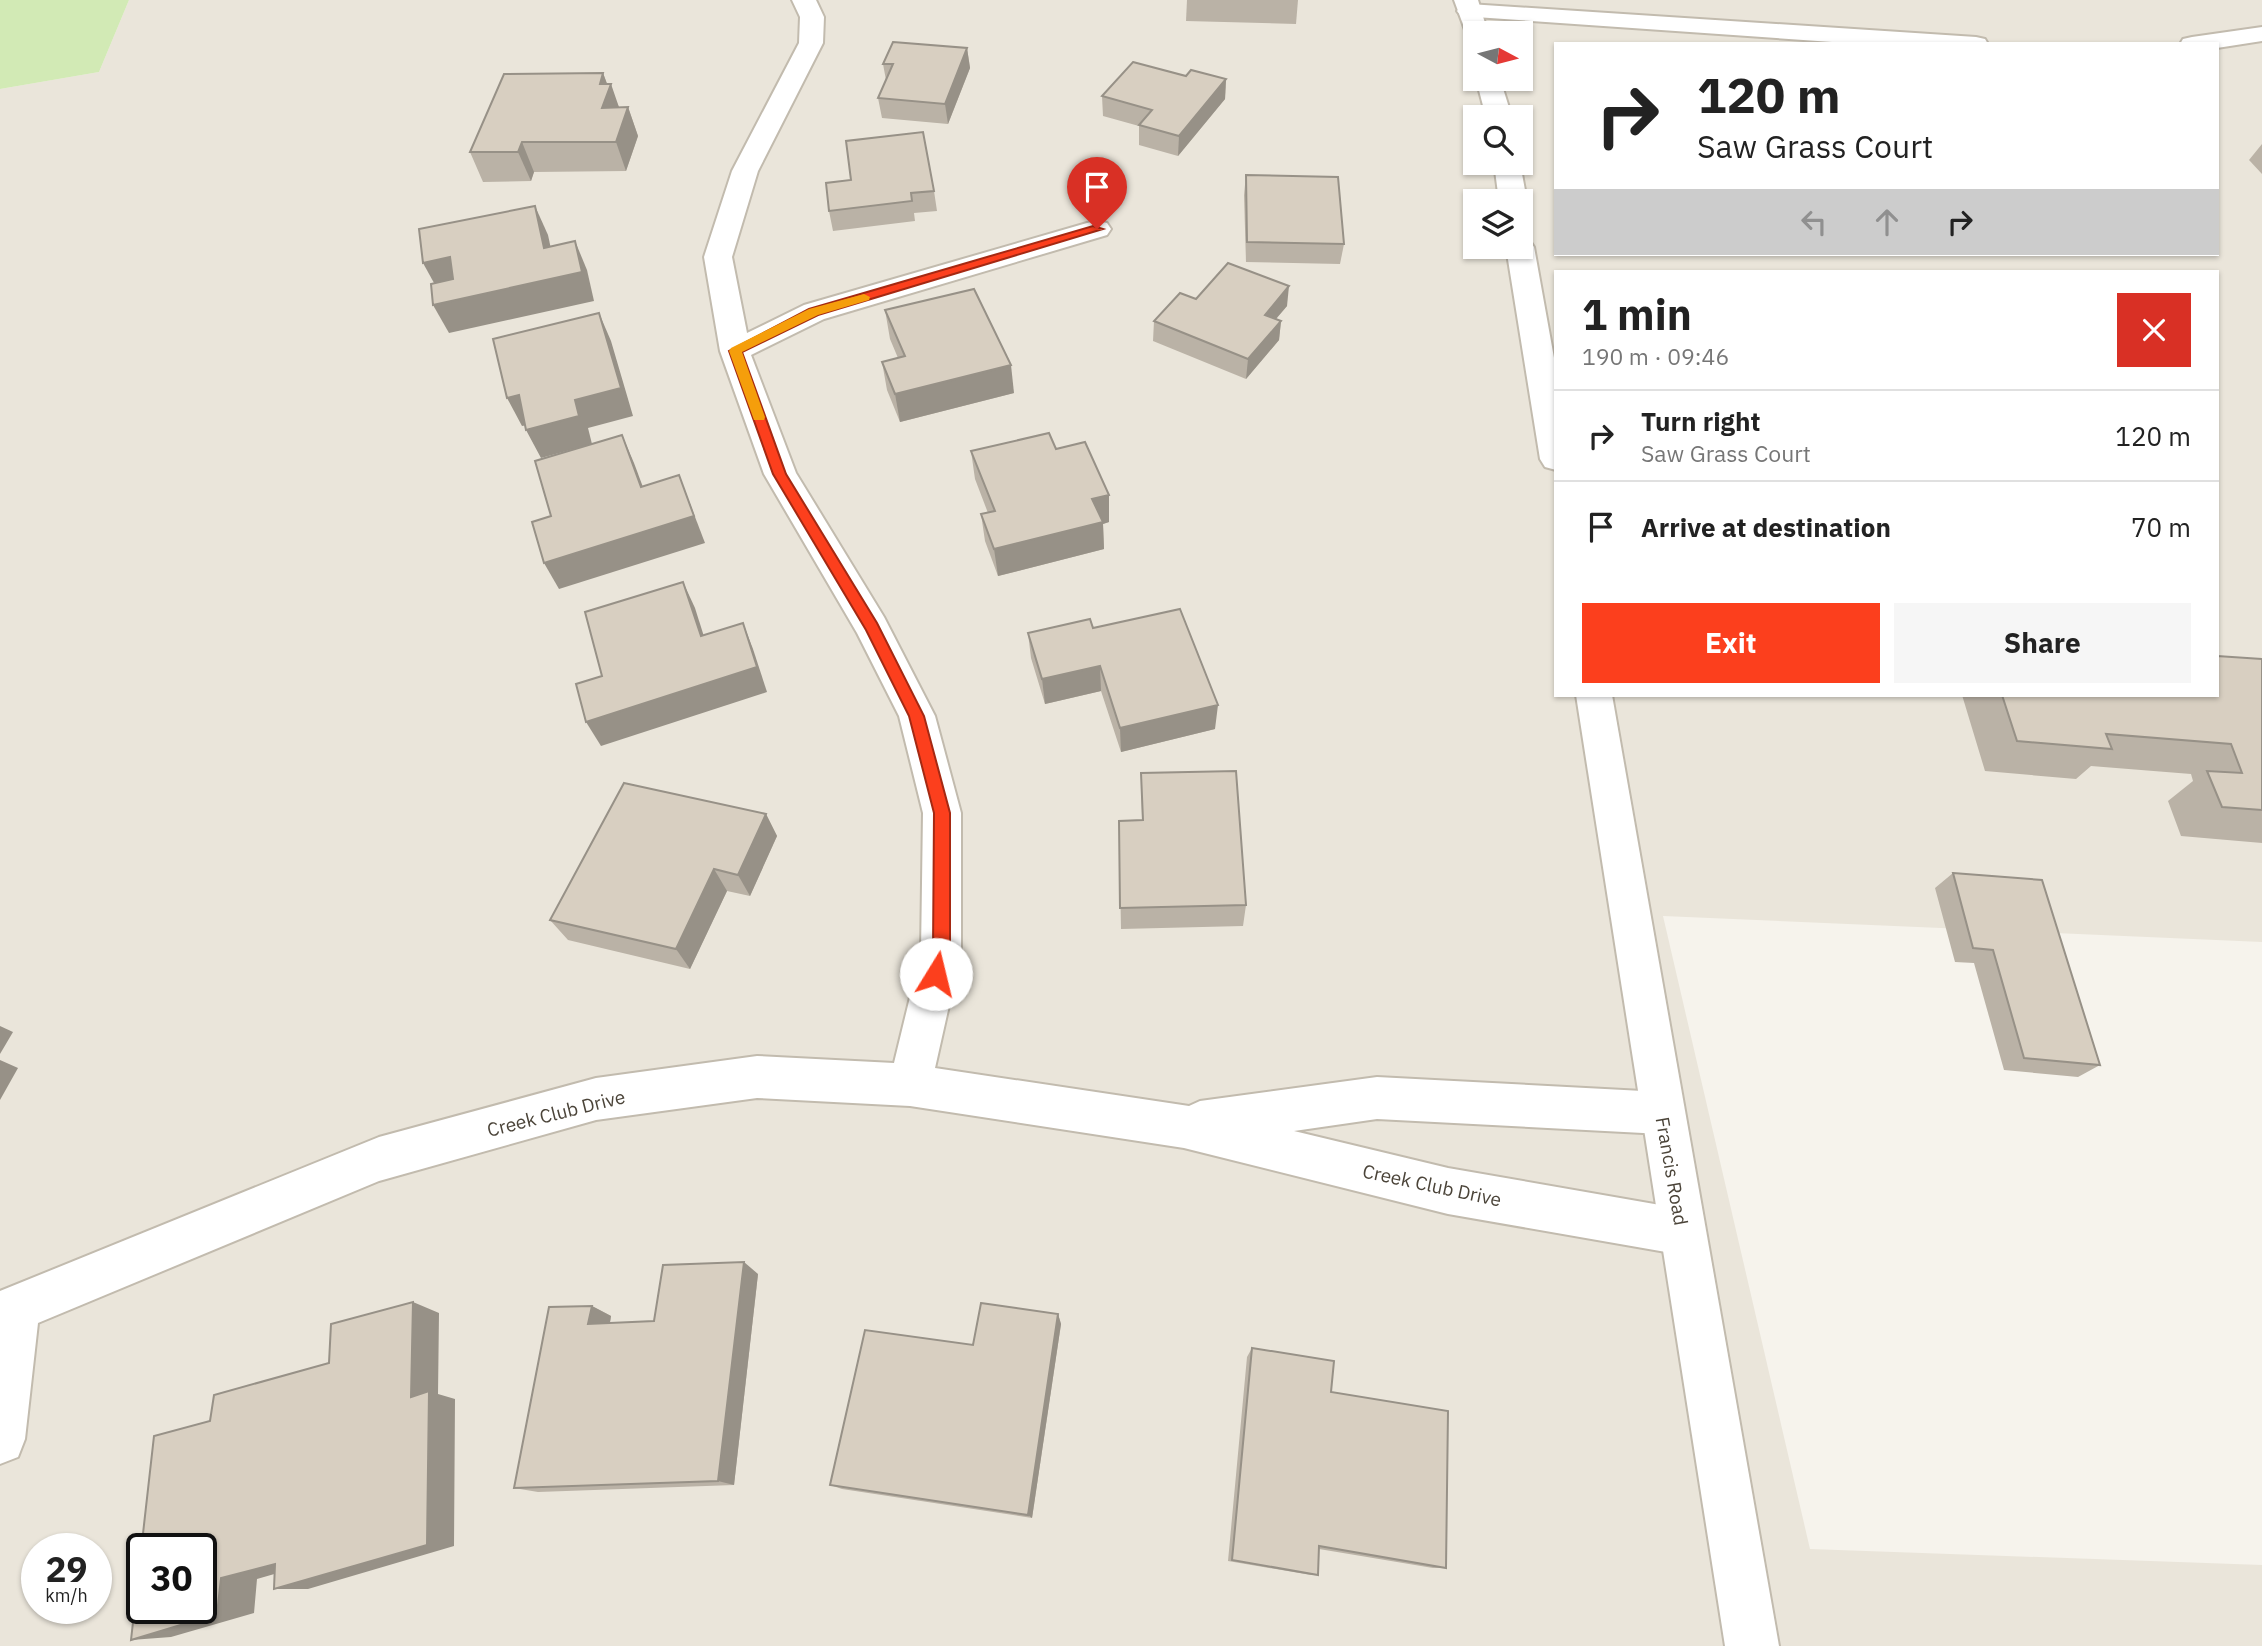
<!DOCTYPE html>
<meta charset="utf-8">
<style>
:root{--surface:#fff;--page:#f6f6f6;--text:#222;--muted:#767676;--line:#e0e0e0;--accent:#fc3f1d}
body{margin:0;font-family:"IBM Plex Sans",sans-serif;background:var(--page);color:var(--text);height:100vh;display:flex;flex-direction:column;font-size:26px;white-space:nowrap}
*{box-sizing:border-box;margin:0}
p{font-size:23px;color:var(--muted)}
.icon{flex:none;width:38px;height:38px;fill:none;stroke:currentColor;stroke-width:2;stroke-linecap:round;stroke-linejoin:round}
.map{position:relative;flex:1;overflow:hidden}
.panel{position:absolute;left:1554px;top:270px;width:665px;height:427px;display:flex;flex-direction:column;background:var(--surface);border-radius:0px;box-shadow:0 2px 5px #0004}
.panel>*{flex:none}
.hud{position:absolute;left:1554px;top:42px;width:665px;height:214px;border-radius:0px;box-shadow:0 2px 5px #0004;background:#fff;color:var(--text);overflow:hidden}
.needle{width:46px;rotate:97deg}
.buttons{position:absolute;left:1463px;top:21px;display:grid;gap:14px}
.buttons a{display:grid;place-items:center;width:70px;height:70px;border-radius:0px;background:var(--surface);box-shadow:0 2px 5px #0004;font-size:35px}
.speed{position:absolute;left:21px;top:1533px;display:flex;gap:14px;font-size:35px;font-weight:700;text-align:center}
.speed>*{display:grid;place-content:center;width:91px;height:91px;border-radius:50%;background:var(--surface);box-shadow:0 2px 5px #0004;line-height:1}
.speed small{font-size:18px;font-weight:400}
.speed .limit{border:4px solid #111;border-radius:10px;background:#fff;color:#111}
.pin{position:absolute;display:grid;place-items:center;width:60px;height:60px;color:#fff;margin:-72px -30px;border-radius:50% 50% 50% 0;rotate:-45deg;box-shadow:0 0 7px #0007}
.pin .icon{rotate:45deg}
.me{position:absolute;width:77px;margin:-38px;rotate:9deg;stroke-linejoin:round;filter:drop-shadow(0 0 5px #0008)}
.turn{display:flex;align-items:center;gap:24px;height:147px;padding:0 28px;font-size:32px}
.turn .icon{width:91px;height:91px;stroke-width:2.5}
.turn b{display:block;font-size:49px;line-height:60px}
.lanes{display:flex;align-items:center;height:66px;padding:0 28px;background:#0003;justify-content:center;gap:35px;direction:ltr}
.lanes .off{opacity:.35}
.round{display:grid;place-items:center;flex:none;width:74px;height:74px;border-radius:0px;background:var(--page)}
.head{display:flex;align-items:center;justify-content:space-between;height:119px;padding:0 28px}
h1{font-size:42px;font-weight:800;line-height:52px}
.primary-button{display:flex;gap:14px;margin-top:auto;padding:14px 28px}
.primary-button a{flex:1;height:80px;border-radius:0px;background:var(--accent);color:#fff;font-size:28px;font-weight:800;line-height:80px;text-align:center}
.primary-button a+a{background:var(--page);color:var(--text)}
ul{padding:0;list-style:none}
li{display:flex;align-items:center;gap:21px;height:91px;padding:0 28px;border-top:2px solid var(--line)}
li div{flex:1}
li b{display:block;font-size:26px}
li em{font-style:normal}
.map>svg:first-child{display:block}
</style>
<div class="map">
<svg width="2262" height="1646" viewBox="0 0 2262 1646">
<rect width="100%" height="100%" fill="#f6f3ec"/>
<!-- residential -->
<path fill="#eae5da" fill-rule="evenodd" d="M 129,0 L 2262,0 L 2262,942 L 1663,916 L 1810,1549 L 2262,1565 L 2262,1646 L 0,1646 L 0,89 L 99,72 ZM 1475,33 L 1521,33 L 1521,79 L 1475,79 ZM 1556,44 L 2217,44 L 2217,254 L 1556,254 ZM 1475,117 L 1521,117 L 1521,163 L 1475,163 ZM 1475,201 L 1521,201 L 1521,247 L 1475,247 ZM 1556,271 L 2217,271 L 2217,695 L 1556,695 ZM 37,1549 L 96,1549 L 96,1608 L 37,1608 ZM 142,1549 L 201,1549 L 201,1608 L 142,1608 Z"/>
<!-- green -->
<path fill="#d2eab5" d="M 0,0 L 129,0 L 99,72 L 0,89 Z"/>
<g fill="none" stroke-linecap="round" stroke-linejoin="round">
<!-- minor casing -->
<g stroke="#c2bbae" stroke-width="4">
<g id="minor">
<path d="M 792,0 L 816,0 L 824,17 L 823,43 L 758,171 L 732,257 L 747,333 L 804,305 L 1087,223 L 1097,221 L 1107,223 L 1111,229 L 1107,235 L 824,319 L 751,355 L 796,473 L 884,617 L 935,716 L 961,813 L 961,952 L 935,1068 L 1189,1106 L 1200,1101 L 1377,1077 L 1662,1092 L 1677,1098 L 1684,1113 L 1677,1128 L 1662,1134 L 1377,1119 L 1294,1131 L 1448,1168 L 1683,1209 L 1699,1216 L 1706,1232 L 1699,1248 L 1683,1255 L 1448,1214 L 1184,1148 L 910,1106 L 757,1098 L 596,1120 L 379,1181 L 38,1323 L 25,1439 L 18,1457 L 0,1464 L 0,1291 L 379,1137 L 596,1078 L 757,1056 L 894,1063 L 921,952 L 923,813 L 899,716 L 857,633 L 764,474 L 720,351 L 704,257 L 732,171 L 799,43 L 800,17 Z"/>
<path d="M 1469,4 L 1976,37 L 1985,39 L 1988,44 L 1861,44 L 1461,16 L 1457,11 L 1461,6 Z"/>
<path d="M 2262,27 L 2262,41 L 2217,48 L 2217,44 L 2180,44 L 2183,39 L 2192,37 Z"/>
</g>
</g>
<!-- tertiary casing -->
<g stroke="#c2bbae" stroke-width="4">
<g id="tertiary">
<path d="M 1454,0 L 1478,0 L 1488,33 L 1475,33 L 1475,40 L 1468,38 Z"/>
<path d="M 1476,79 L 1500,79 L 1512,117 L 1486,117 Z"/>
<path d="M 1494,163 L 1520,163 L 1527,201 L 1523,207 L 1521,201 L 1499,201 Z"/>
<path d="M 1521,238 L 1530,241 L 1534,247 L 1556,369 L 1556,470 L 1545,467 L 1540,459 L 1506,247 L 1521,247 Z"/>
<path d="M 1576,695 L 1612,695 L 1779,1646 L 1725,1646 Z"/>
</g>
</g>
<!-- minor -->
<use href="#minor" fill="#fff" fill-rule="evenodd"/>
<!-- tertiary -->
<use href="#tertiary" fill="#fff" fill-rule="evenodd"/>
</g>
<!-- wall -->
<g fill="#bab2a6">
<path d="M 1187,0 L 1298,0 L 1296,24 L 1186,21 Z"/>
<path d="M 967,48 L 970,68 L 948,124 L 882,118 L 878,98 L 886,80 L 883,64 Z"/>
<path d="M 603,73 L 607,84 L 619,107 L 628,107 L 638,136 L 626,171 L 534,172 L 531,181 L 483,182 L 470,152 Z"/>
<path d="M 1186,76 L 1226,79 L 1225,99 L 1178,156 L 1139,145 L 1139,126 L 1103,116 L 1102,96 Z"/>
<path d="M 2262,144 L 2262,174 L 2249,160 Z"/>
<path d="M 1246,175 L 1344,244 L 1340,264 L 1246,262 L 1244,195 Z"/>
<path d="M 826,183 L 934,191 L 937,211 L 914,213 L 915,221 L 833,231 L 829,211 Z"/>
<path d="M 1196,299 L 1287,306 L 1276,319 L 1281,321 L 1279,340 L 1246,379 L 1153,341 L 1154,321 Z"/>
<path d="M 885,310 L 1014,393 L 900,422 L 887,390 L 882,362 L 898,358 L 890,339 Z"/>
<path d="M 1056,449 L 1109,522 L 1103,524 L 1104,549 L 998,576 L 985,541 L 981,514 L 988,513 L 975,479 L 971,451 Z"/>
<path d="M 1093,628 L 1215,729 L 1121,752 L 1101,691 L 1045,704 L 1031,658 L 1028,633 Z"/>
<path d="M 2262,659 L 2262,843 L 2181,836 L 2168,801 L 2193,781 L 2191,774 L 2091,766 L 2076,779 L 1985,771 L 1962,695 L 2217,695 Z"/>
<path d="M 1141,773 L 1246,905 L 1243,926 L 1121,929 L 1119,821 L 1142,820 Z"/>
<path d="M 766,814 L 777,836 L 750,896 L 727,891 L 690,969 L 568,940 L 550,920 Z"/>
<path d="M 1953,873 L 2100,1065 L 2078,1077 L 2004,1070 L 1974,963 L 1955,962 L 1935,888 Z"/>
<path d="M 758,1274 L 734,1485 L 538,1492 L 514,1488 L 592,1306 L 611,1316 L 610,1323 L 654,1321 Z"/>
<path d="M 1058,1314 L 1061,1324 L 1032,1518 L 842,1489 L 830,1485 L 973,1345 Z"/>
<path d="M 1252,1348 L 1331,1392 L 1446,1568 L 1433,1568 L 1319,1549 L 1318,1575 L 1311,1575 L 1228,1561 L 1247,1357 Z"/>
</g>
<!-- shaded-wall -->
<g fill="#979187">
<path d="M 967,48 L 970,68 L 948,124 L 945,104 Z"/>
<path d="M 603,73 L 609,89 L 611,84 L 621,113 L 602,108 L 600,84 Z"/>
<path d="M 1226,79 L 1225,99 L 1178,156 L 1179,136 Z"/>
<path d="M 628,107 L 638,136 L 626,171 L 616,142 Z"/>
<path d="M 522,142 L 534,172 L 531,181 L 518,152 Z"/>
<path d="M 535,206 L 548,235 L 557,277 L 544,248 Z"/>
<path d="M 575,241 L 587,270 L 594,301 L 449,333 L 433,305 Z"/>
<path d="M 450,257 L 465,286 L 439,292 L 423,263 Z"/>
<path d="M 1289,286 L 1287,306 L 1263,334 L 1265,315 Z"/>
<path d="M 599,313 L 611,341 L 633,416 L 588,428 L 592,444 L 541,458 L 526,430 L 575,400 Z"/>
<path d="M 1281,321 L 1279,340 L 1246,379 L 1248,359 Z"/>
<path d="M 1011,365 L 1014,393 L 900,422 L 895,394 Z"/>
<path d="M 519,395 L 533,424 L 522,426 L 507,398 Z"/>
<path d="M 622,435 L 634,463 L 653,514 L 641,487 Z"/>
<path d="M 679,475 L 705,543 L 559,589 L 544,563 Z"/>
<path d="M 1109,495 L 1109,522 L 1103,524 L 1104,549 L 998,576 L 994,549 L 1092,499 Z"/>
<path d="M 683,582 L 695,608 L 712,662 L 701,636 Z"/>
<path d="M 743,623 L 753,649 L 767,692 L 601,746 L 586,722 Z"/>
<path d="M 1100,666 L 1101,691 L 1045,704 L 1042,679 Z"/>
<path d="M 1218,705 L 1215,729 L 1121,752 L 1120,728 Z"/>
<path d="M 766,814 L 777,836 L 750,896 L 738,875 Z"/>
<path d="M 714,869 L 727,891 L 690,969 L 676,949 Z"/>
<path d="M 0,1026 L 13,1032 L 0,1054 Z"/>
<path d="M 0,1060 L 18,1068 L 0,1100 Z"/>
<path d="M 744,1262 L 758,1274 L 734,1485 L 718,1481 Z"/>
<path d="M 413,1302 L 439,1313 L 438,1394 L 455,1399 L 454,1546 L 308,1589 L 274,1589 L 411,1397 Z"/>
<path d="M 592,1306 L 611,1316 L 608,1333 L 588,1324 Z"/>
<path d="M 1058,1314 L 1061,1324 L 1032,1518 L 1028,1515 Z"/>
<path d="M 275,1564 L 309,1564 L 257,1579 L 254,1613 L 171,1637 L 131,1640 L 221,1578 Z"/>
</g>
<!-- building -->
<g fill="#d8cfc1" stroke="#979187" stroke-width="2" fill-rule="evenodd">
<path d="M 893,42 L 967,48 L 945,104 L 878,98 L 893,64 L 883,64 Z"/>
<path d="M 1133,62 L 1186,76 L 1191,70 L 1226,79 L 1179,136 L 1139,125 L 1152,110 L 1102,96 Z"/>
<path d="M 603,73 L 600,84 L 611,84 L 602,108 L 628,107 L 616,142 L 522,142 L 518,152 L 470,152 L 504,74 Z"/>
<path d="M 923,132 L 934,191 L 911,193 L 912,201 L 829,211 L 826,183 L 851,180 L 846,141 Z"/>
<path d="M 1246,175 L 1338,177 L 1344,244 L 1247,242 Z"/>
<path d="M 535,206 L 544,248 L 575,241 L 582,272 L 433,305 L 431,284 L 453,279 L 450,257 L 423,263 L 419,229 Z"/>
<path d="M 1228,263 L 1289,286 L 1265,315 L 1281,321 L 1248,359 L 1154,321 L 1180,293 L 1196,299 Z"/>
<path d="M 974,289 L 1011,365 L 895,394 L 882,362 L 905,356 L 885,310 Z"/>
<path d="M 599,313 L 621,388 L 575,400 L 579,416 L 526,430 L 519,395 L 507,398 L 493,339 Z"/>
<path d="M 1049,433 L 1056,449 L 1085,442 L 1109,495 L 1092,499 L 1103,522 L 994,549 L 981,514 L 995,511 L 971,451 Z"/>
<path d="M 622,435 L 641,487 L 679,475 L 694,516 L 544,563 L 532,522 L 551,516 L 535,461 Z"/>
<path d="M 683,582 L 701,636 L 743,623 L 757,667 L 586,722 L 576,684 L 602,676 L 585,612 Z"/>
<path d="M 1180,609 L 1218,705 L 1120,728 L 1100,666 L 1042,679 L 1028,633 L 1090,619 L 1093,628 Z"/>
<path d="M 2217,656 L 2262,659 L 2262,810 L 2222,807 L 2207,771 L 2242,773 L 2231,744 L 2106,734 L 2112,749 L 2017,741 L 2002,695 L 2217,695 Z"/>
<path d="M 1236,771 L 1246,905 L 1120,908 L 1119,821 L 1143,820 L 1141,773 Z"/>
<path d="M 624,783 L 766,814 L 738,875 L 714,869 L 676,949 L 550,920 Z"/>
<path d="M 1953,873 L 2042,880 L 2100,1065 L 2024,1058 L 1993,950 L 1973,948 Z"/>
<path d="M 744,1262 L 718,1481 L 514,1488 L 549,1307 L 592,1306 L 588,1324 L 654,1321 L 663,1265 Z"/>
<path d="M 413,1302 L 411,1397 L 429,1391 L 427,1545 L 274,1589 L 275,1564 L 221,1578 L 217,1614 L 131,1640 L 154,1436 L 210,1421 L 214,1395 L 329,1363 L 331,1324 ZM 142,1549 L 201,1549 L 201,1608 L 142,1608 Z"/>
<path d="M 981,1303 L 1058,1314 L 1028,1515 L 830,1485 L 865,1330 L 973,1345 Z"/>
<path d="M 1252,1348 L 1334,1361 L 1331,1392 L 1448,1411 L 1446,1568 L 1319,1546 L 1318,1575 L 1232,1560 Z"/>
</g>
<!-- route -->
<path fill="#fc3f1d" stroke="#a42913" stroke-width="2" d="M 1093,226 L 1103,229 L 818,315 L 742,352 L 786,474 L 877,623 L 924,716 L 950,813 L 950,952 L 942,979 L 936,981 L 930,979 L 928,974 L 933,952 L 934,813 L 909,716 L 866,630 L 773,474 L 729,351 L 809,309 Z"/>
<!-- slow -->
<path fill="#f59e0b" d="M 864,294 L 870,297 L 869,300 L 818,315 L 742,352 L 765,417 L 764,420 L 754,420 L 729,351 L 731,348 L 809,309 Z"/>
<g text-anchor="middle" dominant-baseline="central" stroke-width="7" stroke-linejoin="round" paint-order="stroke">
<!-- street labels -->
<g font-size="19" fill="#4b4439" stroke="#fff">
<text transform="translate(556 1113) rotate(-14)">Creek Club Drive</text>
<text transform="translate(1672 1171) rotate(80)">Francis Road</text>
<text transform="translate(1432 1185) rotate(12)">Creek Club Drive</text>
</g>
</g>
</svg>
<div class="buttons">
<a><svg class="needle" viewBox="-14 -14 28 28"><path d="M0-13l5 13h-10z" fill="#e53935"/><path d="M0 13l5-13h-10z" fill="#767676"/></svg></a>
<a><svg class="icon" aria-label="search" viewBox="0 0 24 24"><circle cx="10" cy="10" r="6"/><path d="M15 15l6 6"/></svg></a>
<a><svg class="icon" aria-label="layers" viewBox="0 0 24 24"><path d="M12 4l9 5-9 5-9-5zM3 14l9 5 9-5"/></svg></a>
</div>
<div class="speed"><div>29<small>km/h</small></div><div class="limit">30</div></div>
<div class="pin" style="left:1097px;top:229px;background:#d93025"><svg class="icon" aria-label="arrive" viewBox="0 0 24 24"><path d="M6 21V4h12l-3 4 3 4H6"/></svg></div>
<svg class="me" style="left:936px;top:974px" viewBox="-20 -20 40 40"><circle r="19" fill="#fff"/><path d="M0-13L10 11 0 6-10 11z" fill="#fc3f1d"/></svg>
<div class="hud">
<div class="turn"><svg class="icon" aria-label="right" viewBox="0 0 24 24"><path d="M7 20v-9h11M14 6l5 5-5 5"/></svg><div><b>120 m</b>Saw Grass Court</div></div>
<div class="lanes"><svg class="icon off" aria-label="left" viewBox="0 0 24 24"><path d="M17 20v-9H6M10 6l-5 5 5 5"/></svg><svg class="icon off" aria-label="ahead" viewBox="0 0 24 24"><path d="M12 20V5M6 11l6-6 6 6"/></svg><svg class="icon" aria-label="right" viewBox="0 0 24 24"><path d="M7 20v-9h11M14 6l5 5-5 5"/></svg></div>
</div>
<section class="panel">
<div class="head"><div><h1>1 min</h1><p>190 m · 09:46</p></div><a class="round" style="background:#d93025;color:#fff"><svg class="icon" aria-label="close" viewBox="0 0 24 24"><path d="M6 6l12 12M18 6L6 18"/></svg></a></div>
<ul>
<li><svg class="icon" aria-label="right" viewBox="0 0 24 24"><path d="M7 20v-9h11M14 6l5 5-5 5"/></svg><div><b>Turn right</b><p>Saw Grass Court</p></div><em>120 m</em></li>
<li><svg class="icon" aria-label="arrive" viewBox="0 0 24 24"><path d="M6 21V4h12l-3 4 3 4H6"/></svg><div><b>Arrive at destination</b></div><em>70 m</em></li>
</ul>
<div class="primary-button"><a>Exit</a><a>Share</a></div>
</section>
</div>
